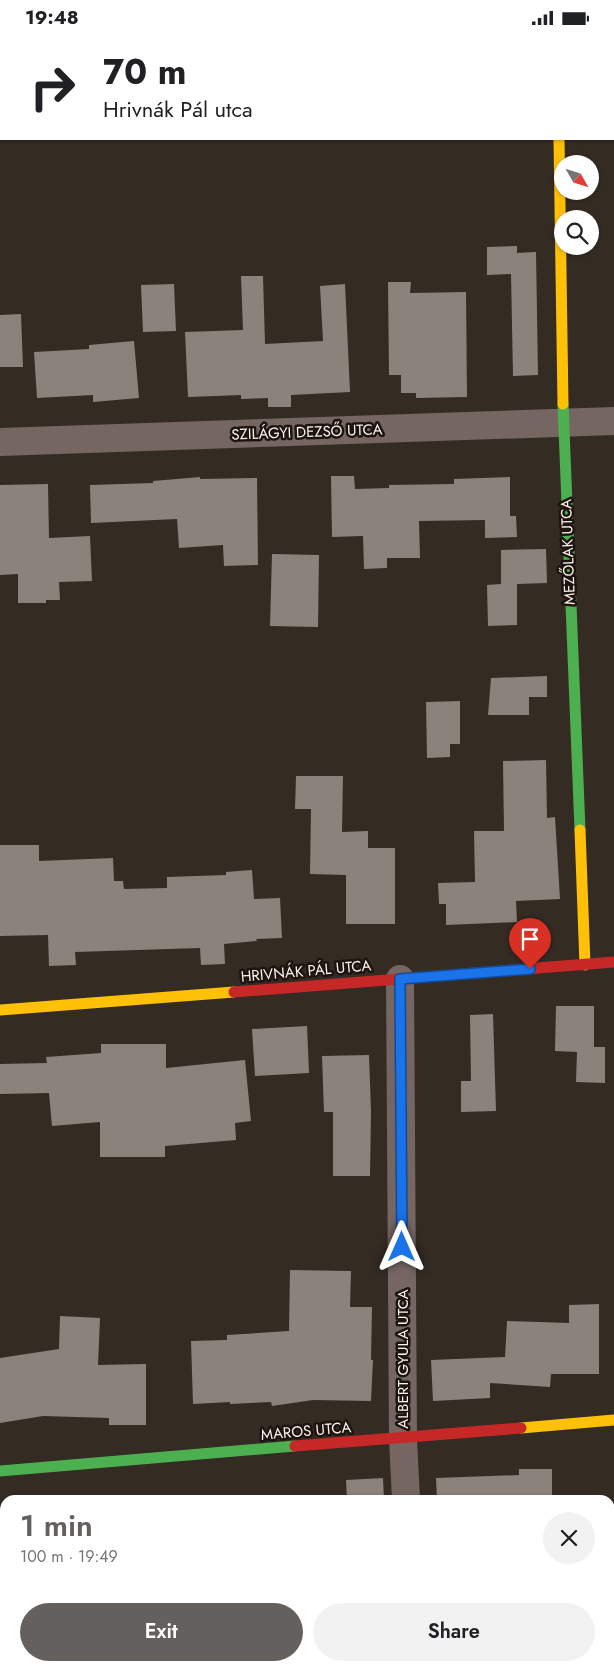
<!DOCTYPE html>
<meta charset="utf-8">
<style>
:root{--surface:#fff;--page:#f2f2f2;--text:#202124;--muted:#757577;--accent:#64605e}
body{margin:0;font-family:Jost,sans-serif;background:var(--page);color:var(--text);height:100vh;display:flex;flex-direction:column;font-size:19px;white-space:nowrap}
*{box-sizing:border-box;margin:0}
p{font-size:16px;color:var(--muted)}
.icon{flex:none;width:28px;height:28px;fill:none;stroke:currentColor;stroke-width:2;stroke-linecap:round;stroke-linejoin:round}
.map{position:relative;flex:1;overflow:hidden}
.details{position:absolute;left:0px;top:1460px;width:615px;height:176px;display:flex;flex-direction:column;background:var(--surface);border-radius:15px 15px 0 0;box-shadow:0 1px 4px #0004}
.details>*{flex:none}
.banner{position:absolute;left:0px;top:0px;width:615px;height:105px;box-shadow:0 1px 4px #0004;background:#fff;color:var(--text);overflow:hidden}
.needle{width:32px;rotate:129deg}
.tools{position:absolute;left:554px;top:120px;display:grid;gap:10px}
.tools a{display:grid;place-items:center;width:45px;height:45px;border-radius:50%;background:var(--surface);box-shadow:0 1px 4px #0004;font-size:25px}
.pin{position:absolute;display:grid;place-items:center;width:42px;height:42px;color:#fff;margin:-51px -21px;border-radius:50% 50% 50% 0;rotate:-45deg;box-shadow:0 0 5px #0007}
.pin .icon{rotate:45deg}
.me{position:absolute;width:55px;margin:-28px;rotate:0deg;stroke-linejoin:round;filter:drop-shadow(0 0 4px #0008)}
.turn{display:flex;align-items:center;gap:18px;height:105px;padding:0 20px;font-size:22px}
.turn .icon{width:65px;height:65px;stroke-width:2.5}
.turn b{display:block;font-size:35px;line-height:42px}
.round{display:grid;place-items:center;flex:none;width:52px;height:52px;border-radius:26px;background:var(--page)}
.headline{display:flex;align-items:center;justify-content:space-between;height:85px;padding:0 20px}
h1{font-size:30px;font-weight:600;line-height:38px;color:var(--accent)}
.action{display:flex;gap:10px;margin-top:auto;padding:10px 20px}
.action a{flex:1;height:58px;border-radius:30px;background:var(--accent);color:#fff;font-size:20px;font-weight:600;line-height:58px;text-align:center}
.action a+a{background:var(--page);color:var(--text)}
.status{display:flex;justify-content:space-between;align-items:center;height:35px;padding:0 25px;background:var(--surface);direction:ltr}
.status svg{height:14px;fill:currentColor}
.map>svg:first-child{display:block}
</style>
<div class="status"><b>19:48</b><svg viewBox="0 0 49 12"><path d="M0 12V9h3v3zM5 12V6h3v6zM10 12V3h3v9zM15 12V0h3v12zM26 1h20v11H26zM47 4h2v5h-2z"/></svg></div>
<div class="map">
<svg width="614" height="1636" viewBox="0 0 614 1636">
<rect width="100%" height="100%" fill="#342b23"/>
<!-- building -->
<g fill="#8b827c">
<path d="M 517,211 L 517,218 L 536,217 L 538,340 L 513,341 L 511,239 L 487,240 L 487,212 Z"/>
<path d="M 241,241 L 263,241 L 265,309 L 323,306 L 320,251 L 345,249 L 350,357 L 291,360 L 291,372 L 268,372 L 268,363 L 241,364 L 241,360 L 188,362 L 185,297 L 243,295 Z"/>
<path d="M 388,247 L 411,247 L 410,258 L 466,257 L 467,362 L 416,363 L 416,358 L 401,358 L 401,340 L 389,340 Z"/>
<path d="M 174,249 L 176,296 L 143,297 L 141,250 Z"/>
<path d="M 21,279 L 23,332 L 0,332 L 0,280 Z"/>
<path d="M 134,306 L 139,363 L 93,367 L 93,360 L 37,363 L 34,317 L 89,314 L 89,310 Z"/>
<path d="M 331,441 L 354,441 L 355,454 L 389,453 L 389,450 L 454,449 L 454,444 L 510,442 L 510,481 L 516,481 L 517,502 L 485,503 L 485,485 L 419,486 L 420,523 L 387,523 L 387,533 L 364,534 L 363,501 L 332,502 Z"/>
<path d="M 200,442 L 200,444 L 257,443 L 258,530 L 224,531 L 223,510 L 179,513 L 177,484 L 91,488 L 90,450 L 153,448 L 153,446 Z"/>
<path d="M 48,449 L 49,503 L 90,501 L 92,546 L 59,547 L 60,565 L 46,565 L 46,568 L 18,568 L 18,539 L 0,540 L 0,450 Z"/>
<path d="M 546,514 L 547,548 L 517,549 L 517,590 L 488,591 L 487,550 L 501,549 L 501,515 Z"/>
<path d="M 272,519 L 319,520 L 318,592 L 270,591 Z"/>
<path d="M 547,641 L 547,662 L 529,662 L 529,680 L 488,680 L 491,643 Z"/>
<path d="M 460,666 L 460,709 L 450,709 L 450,722 L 427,723 L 426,667 Z"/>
<path d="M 546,725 L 547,783 L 555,782 L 560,864 L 516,866 L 517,887 L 446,890 L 446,869 L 439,869 L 438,848 L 475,847 L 474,796 L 504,796 L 503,726 Z"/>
<path d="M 296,741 L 343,741 L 342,797 L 368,796 L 368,813 L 395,813 L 395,889 L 346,889 L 346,840 L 310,839 L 311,774 L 295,774 Z"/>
<path d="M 0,810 L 39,810 L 39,826 L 113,823 L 114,846 L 123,846 L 124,854 L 167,853 L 167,842 L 226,840 L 226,837 L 252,835 L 254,864 L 280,863 L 282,903 L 256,904 L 257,906 L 224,909 L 225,929 L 201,930 L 200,913 L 75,917 L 76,930 L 49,931 L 48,900 L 0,901 Z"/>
<path d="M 556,971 L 594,971 L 594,1012 L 605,1012 L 605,1048 L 576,1047 L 577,1017 L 555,1016 Z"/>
<path d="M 493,979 L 496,1076 L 461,1077 L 461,1046 L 471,1046 L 470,980 Z"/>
<path d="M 307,991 L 309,1038 L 255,1041 L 252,994 Z"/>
<path d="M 101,1009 L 166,1009 L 166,1033 L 245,1025 L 251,1086 L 235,1088 L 236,1105 L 165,1111 L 165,1122 L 100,1122 L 100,1087 L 52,1091 L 49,1058 L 0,1059 L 0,1029 L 47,1028 L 46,1022 L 101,1018 Z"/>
<path d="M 369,1020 L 371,1076 L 370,1141 L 333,1141 L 333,1077 L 324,1077 L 322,1021 Z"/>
<path d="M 290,1235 L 351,1236 L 350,1272 L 372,1272 L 371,1325 L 373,1325 L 371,1366 L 313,1365 L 272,1371 L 271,1367 L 230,1369 L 230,1367 L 193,1369 L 191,1306 L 227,1305 L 227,1300 L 289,1296 Z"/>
<path d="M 599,1269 L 599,1339 L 551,1339 L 550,1352 L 490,1348 L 490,1363 L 433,1366 L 431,1325 L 505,1322 L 507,1286 L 569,1288 L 569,1270 Z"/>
<path d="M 60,1281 L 100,1283 L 98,1330 L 146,1329 L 146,1390 L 109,1390 L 109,1383 L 43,1381 L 0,1388 L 0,1323 L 59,1314 Z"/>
<path d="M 519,1434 L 552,1434 L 552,1465 L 437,1465 L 436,1443 L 519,1440 Z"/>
<path d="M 383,1443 L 384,1465 L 347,1465 L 346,1445 Z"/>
</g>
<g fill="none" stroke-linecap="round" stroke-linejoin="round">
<!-- street -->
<g stroke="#756662" stroke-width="28">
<path d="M 558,0 L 558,1"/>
<path d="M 0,407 L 614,386"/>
<path d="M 400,944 L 403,1404 L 406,1465"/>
<path d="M 413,1631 L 413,1636"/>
</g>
<!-- fast -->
<g stroke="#4caf50" stroke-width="11">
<path d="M 563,369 L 580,795"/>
<path d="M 0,1436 L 295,1411"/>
</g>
<!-- slow -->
<g stroke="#ffc107" stroke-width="11">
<path d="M 559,104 L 563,369"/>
<path d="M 580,795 L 585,930"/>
<path d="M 0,975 L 234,957"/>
<path d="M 521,1393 L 614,1385"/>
</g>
<!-- jam -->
<g stroke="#c62828" stroke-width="11">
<path d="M 234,957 L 614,927"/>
<path d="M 295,1411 L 521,1393"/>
</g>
</g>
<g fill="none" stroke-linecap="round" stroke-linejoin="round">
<!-- route casing -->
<g stroke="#114b97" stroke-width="12">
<path id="route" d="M 402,1212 L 400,944 L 530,934"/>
</g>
<!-- route -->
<use href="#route" stroke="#1a73e8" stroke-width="9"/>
</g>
<g text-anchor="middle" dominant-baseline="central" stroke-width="5" stroke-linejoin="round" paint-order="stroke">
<!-- street labels -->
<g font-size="15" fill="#fdf2ea" stroke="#1c140f">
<text transform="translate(307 397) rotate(-2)">SZILÁGYI DEZSŐ UTCA</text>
<text transform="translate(568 517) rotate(-92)">MEZŐLAK UTCA</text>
<text transform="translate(306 936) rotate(-5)">HRIVNÁK PÁL UTCA</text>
<text transform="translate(403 1324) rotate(-90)">ALBERT GYULA UTCA</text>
<text transform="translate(306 1396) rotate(-5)">MAROS UTCA</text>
</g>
</g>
</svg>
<div class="tools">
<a><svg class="needle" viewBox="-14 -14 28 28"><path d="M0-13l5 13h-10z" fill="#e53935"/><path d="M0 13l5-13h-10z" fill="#757577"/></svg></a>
<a><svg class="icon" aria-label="search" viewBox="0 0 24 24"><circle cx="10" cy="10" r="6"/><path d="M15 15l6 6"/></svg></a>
</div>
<div class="pin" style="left:530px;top:934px;background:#d93025"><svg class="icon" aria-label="arrive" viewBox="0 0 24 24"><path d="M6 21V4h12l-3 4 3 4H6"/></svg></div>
<svg class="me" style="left:402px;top:1212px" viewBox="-20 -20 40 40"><path d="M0-17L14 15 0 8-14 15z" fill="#1a73e8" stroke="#fff" stroke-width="4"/></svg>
<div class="banner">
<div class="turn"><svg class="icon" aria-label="right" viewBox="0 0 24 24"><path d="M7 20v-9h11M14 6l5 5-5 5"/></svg><div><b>70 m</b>Hrivnák Pál utca</div></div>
</div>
<section class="details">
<div class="headline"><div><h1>1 min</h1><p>100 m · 19:49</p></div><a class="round"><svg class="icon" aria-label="close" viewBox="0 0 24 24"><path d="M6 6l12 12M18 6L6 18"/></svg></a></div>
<div class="action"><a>Exit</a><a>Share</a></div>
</section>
</div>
